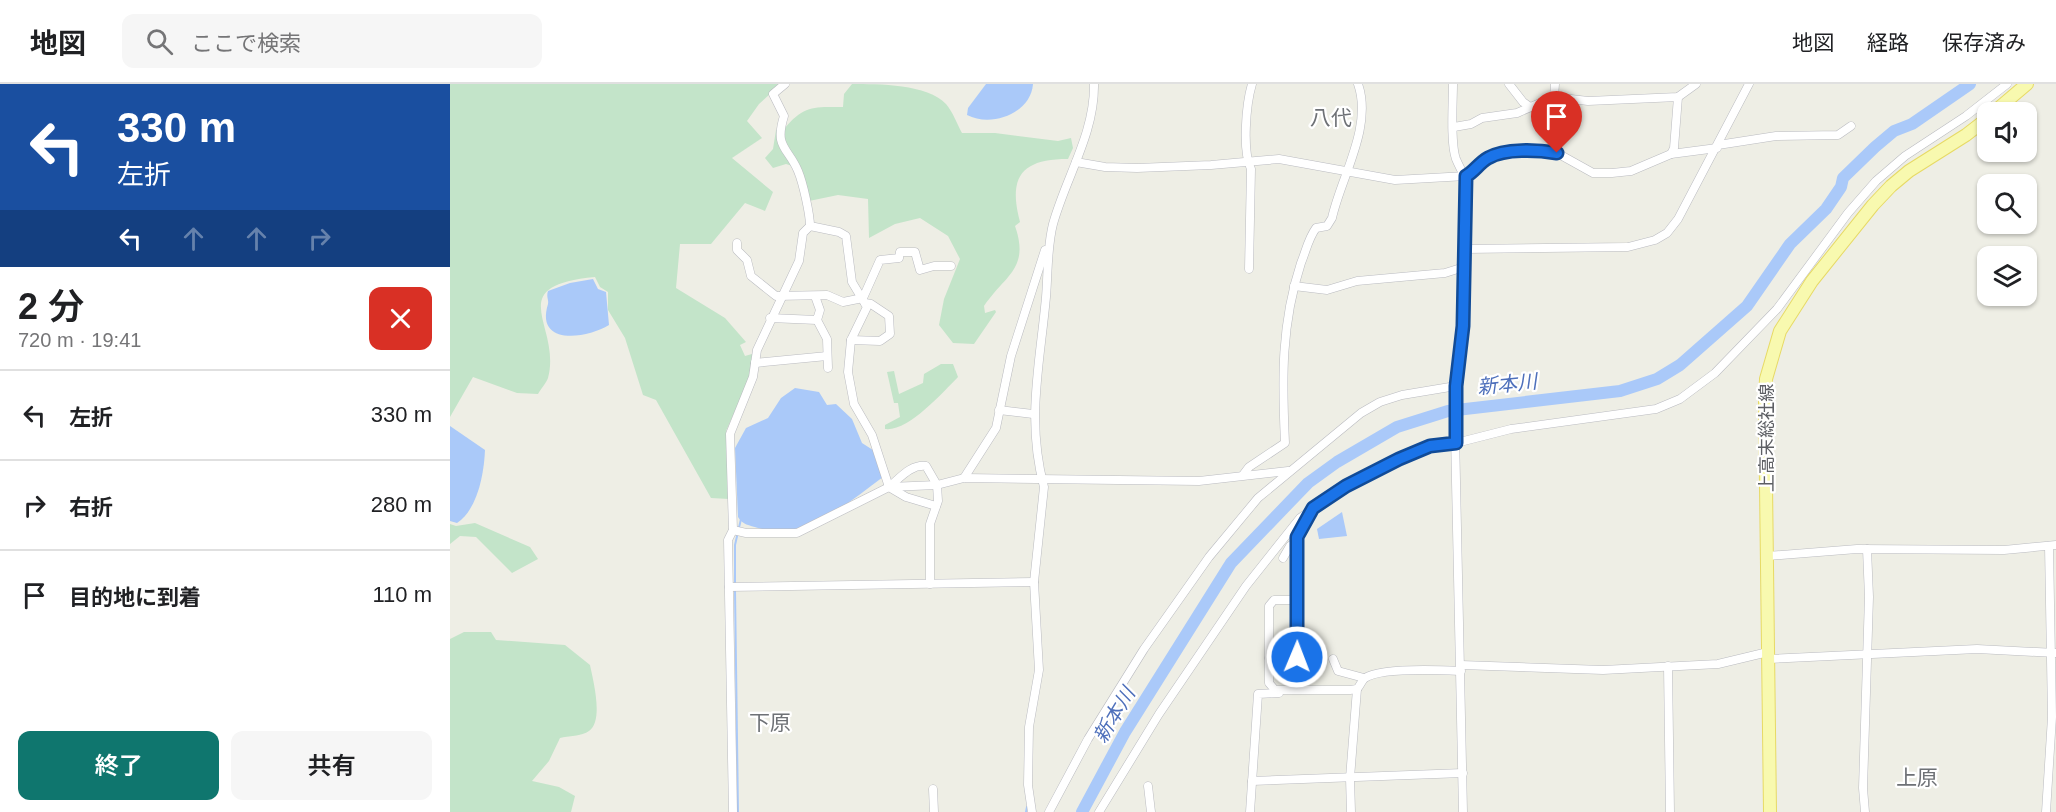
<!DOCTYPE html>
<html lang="ja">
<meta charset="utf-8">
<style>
:root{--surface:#fff;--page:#f6f6f6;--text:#202124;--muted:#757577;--line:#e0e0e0;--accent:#0f766e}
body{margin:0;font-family:Arial,"Noto Sans JP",sans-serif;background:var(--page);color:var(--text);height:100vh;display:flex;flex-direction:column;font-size:22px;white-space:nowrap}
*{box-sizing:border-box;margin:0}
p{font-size:20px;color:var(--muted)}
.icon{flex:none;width:33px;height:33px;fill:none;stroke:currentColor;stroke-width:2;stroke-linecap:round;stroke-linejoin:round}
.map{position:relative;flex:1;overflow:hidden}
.side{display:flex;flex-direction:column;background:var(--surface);width:450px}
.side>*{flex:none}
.hud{background:#1a4fa0;color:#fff;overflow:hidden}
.controls{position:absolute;left:1527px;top:18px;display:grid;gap:12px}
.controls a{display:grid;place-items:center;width:60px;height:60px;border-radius:12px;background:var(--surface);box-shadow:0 2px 4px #0004;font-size:30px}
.pin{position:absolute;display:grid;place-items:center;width:51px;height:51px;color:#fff;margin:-62px -26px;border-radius:50% 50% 50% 0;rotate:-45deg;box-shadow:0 0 6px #0007}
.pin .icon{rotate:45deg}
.me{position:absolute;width:66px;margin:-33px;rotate:1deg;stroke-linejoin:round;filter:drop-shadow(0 0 4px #0008)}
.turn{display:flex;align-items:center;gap:21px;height:126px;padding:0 18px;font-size:27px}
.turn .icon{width:78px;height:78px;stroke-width:2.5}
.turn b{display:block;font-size:42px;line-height:51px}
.lanes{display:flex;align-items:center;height:57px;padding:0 18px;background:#0003;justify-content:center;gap:30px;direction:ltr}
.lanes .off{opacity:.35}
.round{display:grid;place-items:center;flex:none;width:63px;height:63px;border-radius:12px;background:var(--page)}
.headline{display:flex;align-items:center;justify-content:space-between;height:102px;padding:0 18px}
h1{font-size:36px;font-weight:600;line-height:45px}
.button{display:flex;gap:12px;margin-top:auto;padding:12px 18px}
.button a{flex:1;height:69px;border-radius:12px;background:var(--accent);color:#fff;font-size:24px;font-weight:600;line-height:69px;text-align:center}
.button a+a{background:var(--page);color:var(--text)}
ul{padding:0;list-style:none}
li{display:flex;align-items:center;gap:18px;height:90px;padding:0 18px;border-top:2px solid var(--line)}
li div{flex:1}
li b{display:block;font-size:22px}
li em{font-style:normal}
header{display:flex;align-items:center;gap:36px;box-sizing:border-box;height:84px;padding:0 30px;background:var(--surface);border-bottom:2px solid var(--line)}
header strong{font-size:28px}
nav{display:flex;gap:33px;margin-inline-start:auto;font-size:21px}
.search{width:420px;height:54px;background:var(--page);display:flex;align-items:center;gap:15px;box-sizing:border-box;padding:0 21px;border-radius:12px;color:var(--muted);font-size:22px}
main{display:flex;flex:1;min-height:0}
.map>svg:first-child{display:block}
</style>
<header>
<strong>地図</strong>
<div class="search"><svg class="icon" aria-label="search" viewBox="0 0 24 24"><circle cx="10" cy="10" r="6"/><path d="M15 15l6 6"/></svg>ここで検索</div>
<nav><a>地図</a><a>経路</a><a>保存済み</a></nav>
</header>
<main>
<section class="side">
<div class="hud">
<div class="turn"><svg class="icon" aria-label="left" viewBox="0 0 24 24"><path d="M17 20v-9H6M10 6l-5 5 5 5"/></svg><div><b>330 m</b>左折</div></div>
<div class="lanes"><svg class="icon" aria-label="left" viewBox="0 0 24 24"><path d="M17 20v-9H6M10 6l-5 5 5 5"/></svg><svg class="icon off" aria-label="ahead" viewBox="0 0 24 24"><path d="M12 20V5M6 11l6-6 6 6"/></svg><svg class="icon off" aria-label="ahead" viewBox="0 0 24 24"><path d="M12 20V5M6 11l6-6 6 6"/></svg><svg class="icon off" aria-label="right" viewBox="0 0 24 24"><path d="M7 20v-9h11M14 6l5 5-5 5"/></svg></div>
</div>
<div class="headline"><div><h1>2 分</h1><p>720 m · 19:41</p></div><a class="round" style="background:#d93025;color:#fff"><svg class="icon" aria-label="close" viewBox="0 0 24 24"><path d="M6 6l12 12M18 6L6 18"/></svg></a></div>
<ul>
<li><svg class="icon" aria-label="left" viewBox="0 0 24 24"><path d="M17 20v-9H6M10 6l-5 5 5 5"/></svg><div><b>左折</b></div><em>330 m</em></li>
<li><svg class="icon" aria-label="right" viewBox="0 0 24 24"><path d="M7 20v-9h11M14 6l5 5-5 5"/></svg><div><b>右折</b></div><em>280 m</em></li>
<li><svg class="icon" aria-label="arrive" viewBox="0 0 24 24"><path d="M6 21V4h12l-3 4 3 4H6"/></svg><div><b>目的地に到着</b></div><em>110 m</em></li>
</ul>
<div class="button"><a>終了</a><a>共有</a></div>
</section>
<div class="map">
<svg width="1606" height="728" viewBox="0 0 1606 728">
<rect width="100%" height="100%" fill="#eeeee5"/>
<!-- green -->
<g fill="#c3e4c9">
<path d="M 0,0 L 331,0 L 309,20 L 297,37 L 312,54 L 282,74 L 323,108 L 315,127 L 295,119 L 261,160 L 230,160 L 226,204 L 275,234 L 296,258 L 290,261 L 295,272 L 302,270 L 301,291 L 276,347 L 279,415 L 261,414 L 206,316 L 193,311 L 175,254 L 158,226 L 158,208 L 150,203 L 145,193 C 50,202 112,241 98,294 C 96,299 91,305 88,310 L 67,309 L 23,293 L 0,333 Z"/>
<path d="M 402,0 C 428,0 478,0 496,20 C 503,28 507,40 512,49 L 545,49 L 608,57 L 621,54 L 623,64 L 618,75 C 571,75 558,93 570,138 L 565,142 C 580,185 555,191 534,222 L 535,229 L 545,226 L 546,228 L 524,260 L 503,259 L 489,241 L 494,215 L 510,175 L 498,152 L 470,134 L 445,140 L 419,154 L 418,115 L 388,111 L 359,117 L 349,84 L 336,80 L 323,84 L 315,74 L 323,65 L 326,46 L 334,45 C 354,21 364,23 393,23 L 394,10 Z"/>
<path d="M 491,280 L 503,280 L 508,293 C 492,309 458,348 435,345 L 435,341 L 450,333 L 448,319 L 444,319 L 437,288 L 444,287 L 449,310 L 473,299 L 474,290 Z"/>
<path d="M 25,439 L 80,463 L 88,475 L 62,489 L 26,453 L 10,452 L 0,460 L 0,440 L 6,442 Z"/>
<path d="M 14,548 L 41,548 L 46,556 L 115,561 L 140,581 C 143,596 154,637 139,647 C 132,652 118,652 110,654 L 99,677 L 82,697 L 109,703 L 125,712 L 121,728 L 0,728 L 0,555 Z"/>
</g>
<!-- water -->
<g fill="#aac9f9">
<path d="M 536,0 L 583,0 C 581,29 542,44 517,31 L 518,24 Z"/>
<path d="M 143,195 L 148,205 L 156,208 L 159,241 C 136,255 85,262 98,220 C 99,216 96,213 98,207 L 120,199 Z"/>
<path d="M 345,304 L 369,308 L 377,321 L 386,320 L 402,335 L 412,359 L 426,368 L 433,393 C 396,420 357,457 308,444 C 299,441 293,441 288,433 L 285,364 L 296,344 L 318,334 L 331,314 Z"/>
<path d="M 0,342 L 35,366 C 34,389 28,425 7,439 L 0,437 Z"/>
<path d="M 892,428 L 897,452 L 869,455 L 867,445 Z"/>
</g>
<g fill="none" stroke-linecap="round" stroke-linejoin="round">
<!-- stream -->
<g stroke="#aac9f9" stroke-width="2">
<path d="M 285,500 L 285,461 L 291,435"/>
<path d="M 285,506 L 288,728"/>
<path d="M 576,728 L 577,723"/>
</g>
<!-- river -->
<path stroke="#aac9f9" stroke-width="12" d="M 632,728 L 675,648 L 781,479 L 858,399 L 887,378 L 947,343 L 998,327 L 1170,307 L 1207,295 L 1230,281 L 1297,222 L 1340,160 L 1376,125 L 1391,103 L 1393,94 L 1425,63 L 1444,47 L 1462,40 L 1520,0"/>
<!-- minor casing -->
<g stroke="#babbc0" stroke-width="9">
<g id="minor">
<path d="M 335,0 L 323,10 L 334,32 C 324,64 338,63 348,87 C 353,99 360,130 360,142"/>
<path d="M 1003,0 C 1003,18 1000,59 1006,75 C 1011,87 1016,92 1016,105 L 1013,242 L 1006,302 L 1005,350 L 1013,728"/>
<path d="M 1059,0 L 1073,18 L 1080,23"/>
<path d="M 1105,0 L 1104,13 L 1138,17 L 1228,13 L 1246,0"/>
<path d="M 1004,43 L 1021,40 L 1032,34 L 1067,29 L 1104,13"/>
<path d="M 1268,61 L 1326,52 L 1388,51 L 1401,42"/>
<path d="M 1221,70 L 1267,64"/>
<path d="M 626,78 L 655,83 L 687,84 L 761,81 L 829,75 L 945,96 L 1016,92 L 1038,74 L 1050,70 L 1095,67 L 1107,69 L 1143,89 L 1162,89 L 1181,87 L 1221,70 L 1224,64 L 1228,13"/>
<path d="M 360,142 L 389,148 L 396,152 L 402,198 L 417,223 L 401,256 L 398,288 L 404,320 L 422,351 L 439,403 L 456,413 L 486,422"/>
<path d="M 287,159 L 287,166 L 297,176 L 301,192 L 326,212 L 377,211 L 393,218 L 413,214 L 430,176 L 449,174 L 450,168 L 465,168 L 470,186 L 484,182 L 501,182"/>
<path d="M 1015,165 L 1178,163 L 1205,156 L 1217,149 L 1228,135 L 1299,0"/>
<path d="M 799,185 L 801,85 C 792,67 796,20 802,0"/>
<path d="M 844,202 L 877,206 L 907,197 L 995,189 L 1014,183"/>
<path d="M 320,234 L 367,236 L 370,226 L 365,212"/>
<path d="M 367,236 L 377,255 L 378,284"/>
<path d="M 401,256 L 430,257 L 440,250 L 439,232 L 421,220 L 415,219"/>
<path d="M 305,279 L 377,272"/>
<path d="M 549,326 L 583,330"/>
<path d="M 793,391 L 799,383 L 835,359 C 832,295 831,240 851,179 C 856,167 858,155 866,144 L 877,142 L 882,134 C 891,93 923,43 908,0"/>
<path d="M 514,394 L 546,344 L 561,272 L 595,166"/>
<path d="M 440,402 C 450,394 461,380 476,382 L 487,401 L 488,417 L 480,440 L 480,500"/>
<path d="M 283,446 L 296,449 L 347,449 L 439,403 L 487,401 L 514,394 L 749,397 L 838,387"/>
<path d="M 1317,472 L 1407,465 L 1554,466 L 1606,461"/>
<path d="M 833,474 L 840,462 L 847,457"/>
<path d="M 279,503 L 584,498"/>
<path d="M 848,516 L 824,516 L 819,522 L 819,599 L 825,606 L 900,606 L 907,605 C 910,602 912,596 915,594 C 931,583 990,586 1011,587"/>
<path d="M 819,574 L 847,573 L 847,453 L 861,428"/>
<path d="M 883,575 L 888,587 L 914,594"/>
<path d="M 1318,575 L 1527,565 L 1606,569"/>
<path d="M 1011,581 L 1153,586 L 1268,580 L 1318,568"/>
<path d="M 1218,582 L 1220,728"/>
<path d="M 802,697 L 1013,689"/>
<path d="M 698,702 L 701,728"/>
<path d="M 483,705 L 484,728"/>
<path d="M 283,728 L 278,456 L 283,446 L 280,350 L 303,293 L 307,266 L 349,177 L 353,149 L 360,142"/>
<path d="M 582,728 L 578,701 L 579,643 L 589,586 L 584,498 L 594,403 C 576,336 590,280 596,213 C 598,189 597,163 603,140 C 616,93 645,49 644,0"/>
<path d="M 599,728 L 638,655 L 694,565 L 759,473 L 808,414 L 911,329 L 930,318 L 952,311 L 1006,302"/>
<path d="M 649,728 L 709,630 L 796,502 L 850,434 L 896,402 L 980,362 L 1006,359 L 1061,345 L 1206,325 L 1230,315 L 1265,289 L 1327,225 L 1398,129 L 1426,97 L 1455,72 L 1516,32 L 1557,0"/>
<path d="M 800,728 L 808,610 L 829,609"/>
<path d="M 901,728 L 900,694 L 907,605"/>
<path d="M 1415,728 L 1413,704 L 1419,513 L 1417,465"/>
<path d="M 1596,728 L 1602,633 L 1599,462"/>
</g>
</g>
<!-- primary casing -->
<g stroke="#e7da65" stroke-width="14">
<g id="primary">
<path d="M 1544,28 L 1577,0"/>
<path d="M 1320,728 L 1315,319 L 1316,295 L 1330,247 L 1362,197 L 1423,121 L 1441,102 L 1459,87 L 1516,51 L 1538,34"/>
</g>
</g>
<!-- minor -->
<use href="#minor" stroke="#fff" stroke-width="8"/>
<!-- primary -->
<use href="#primary" stroke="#f8f9af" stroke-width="12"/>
</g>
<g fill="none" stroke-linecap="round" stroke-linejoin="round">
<!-- route casing -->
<g stroke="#114b97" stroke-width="15">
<path id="route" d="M 847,573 L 847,453 L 863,424 L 896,402 L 949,375 L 980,362 L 1006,359 L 1006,302 L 1013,242 L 1016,92 C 1024,88 1029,79 1038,74 C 1055,64 1088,66 1107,69"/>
</g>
<!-- route -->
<use href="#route" stroke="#1a73e8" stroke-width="10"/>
</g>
<g text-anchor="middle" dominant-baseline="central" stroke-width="4.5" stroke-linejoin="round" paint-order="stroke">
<!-- street labels -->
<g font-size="18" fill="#5d5f64" stroke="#fff">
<text transform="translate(1317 354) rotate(-90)">上高末総社線</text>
</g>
<!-- water labels -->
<g font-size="20" font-style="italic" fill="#4e70bb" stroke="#fff">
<text transform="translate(1057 300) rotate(-6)">新本川</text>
<text transform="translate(664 631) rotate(-59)">新本川</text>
</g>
<!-- quarter labels -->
<g font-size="21" fill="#6e7176" stroke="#fff">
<text x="881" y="33">八代</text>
<text x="320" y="638">下原</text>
<text x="1467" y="693">上原</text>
</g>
</g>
</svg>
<div class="controls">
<a><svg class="icon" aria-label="sound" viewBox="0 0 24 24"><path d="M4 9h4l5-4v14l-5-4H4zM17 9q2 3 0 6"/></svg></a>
<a><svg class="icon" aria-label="search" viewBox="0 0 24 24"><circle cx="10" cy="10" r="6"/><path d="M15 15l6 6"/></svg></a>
<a><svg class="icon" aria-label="layers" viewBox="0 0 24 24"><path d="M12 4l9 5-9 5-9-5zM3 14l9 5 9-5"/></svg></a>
</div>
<div class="pin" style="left:1107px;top:69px;background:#d93025"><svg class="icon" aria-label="arrive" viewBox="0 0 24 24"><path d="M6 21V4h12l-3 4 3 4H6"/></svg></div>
<svg class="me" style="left:847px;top:573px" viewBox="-20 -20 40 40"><circle r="17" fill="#1a73e8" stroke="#fff" stroke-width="3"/><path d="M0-11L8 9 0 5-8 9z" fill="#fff"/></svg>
</div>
</main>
